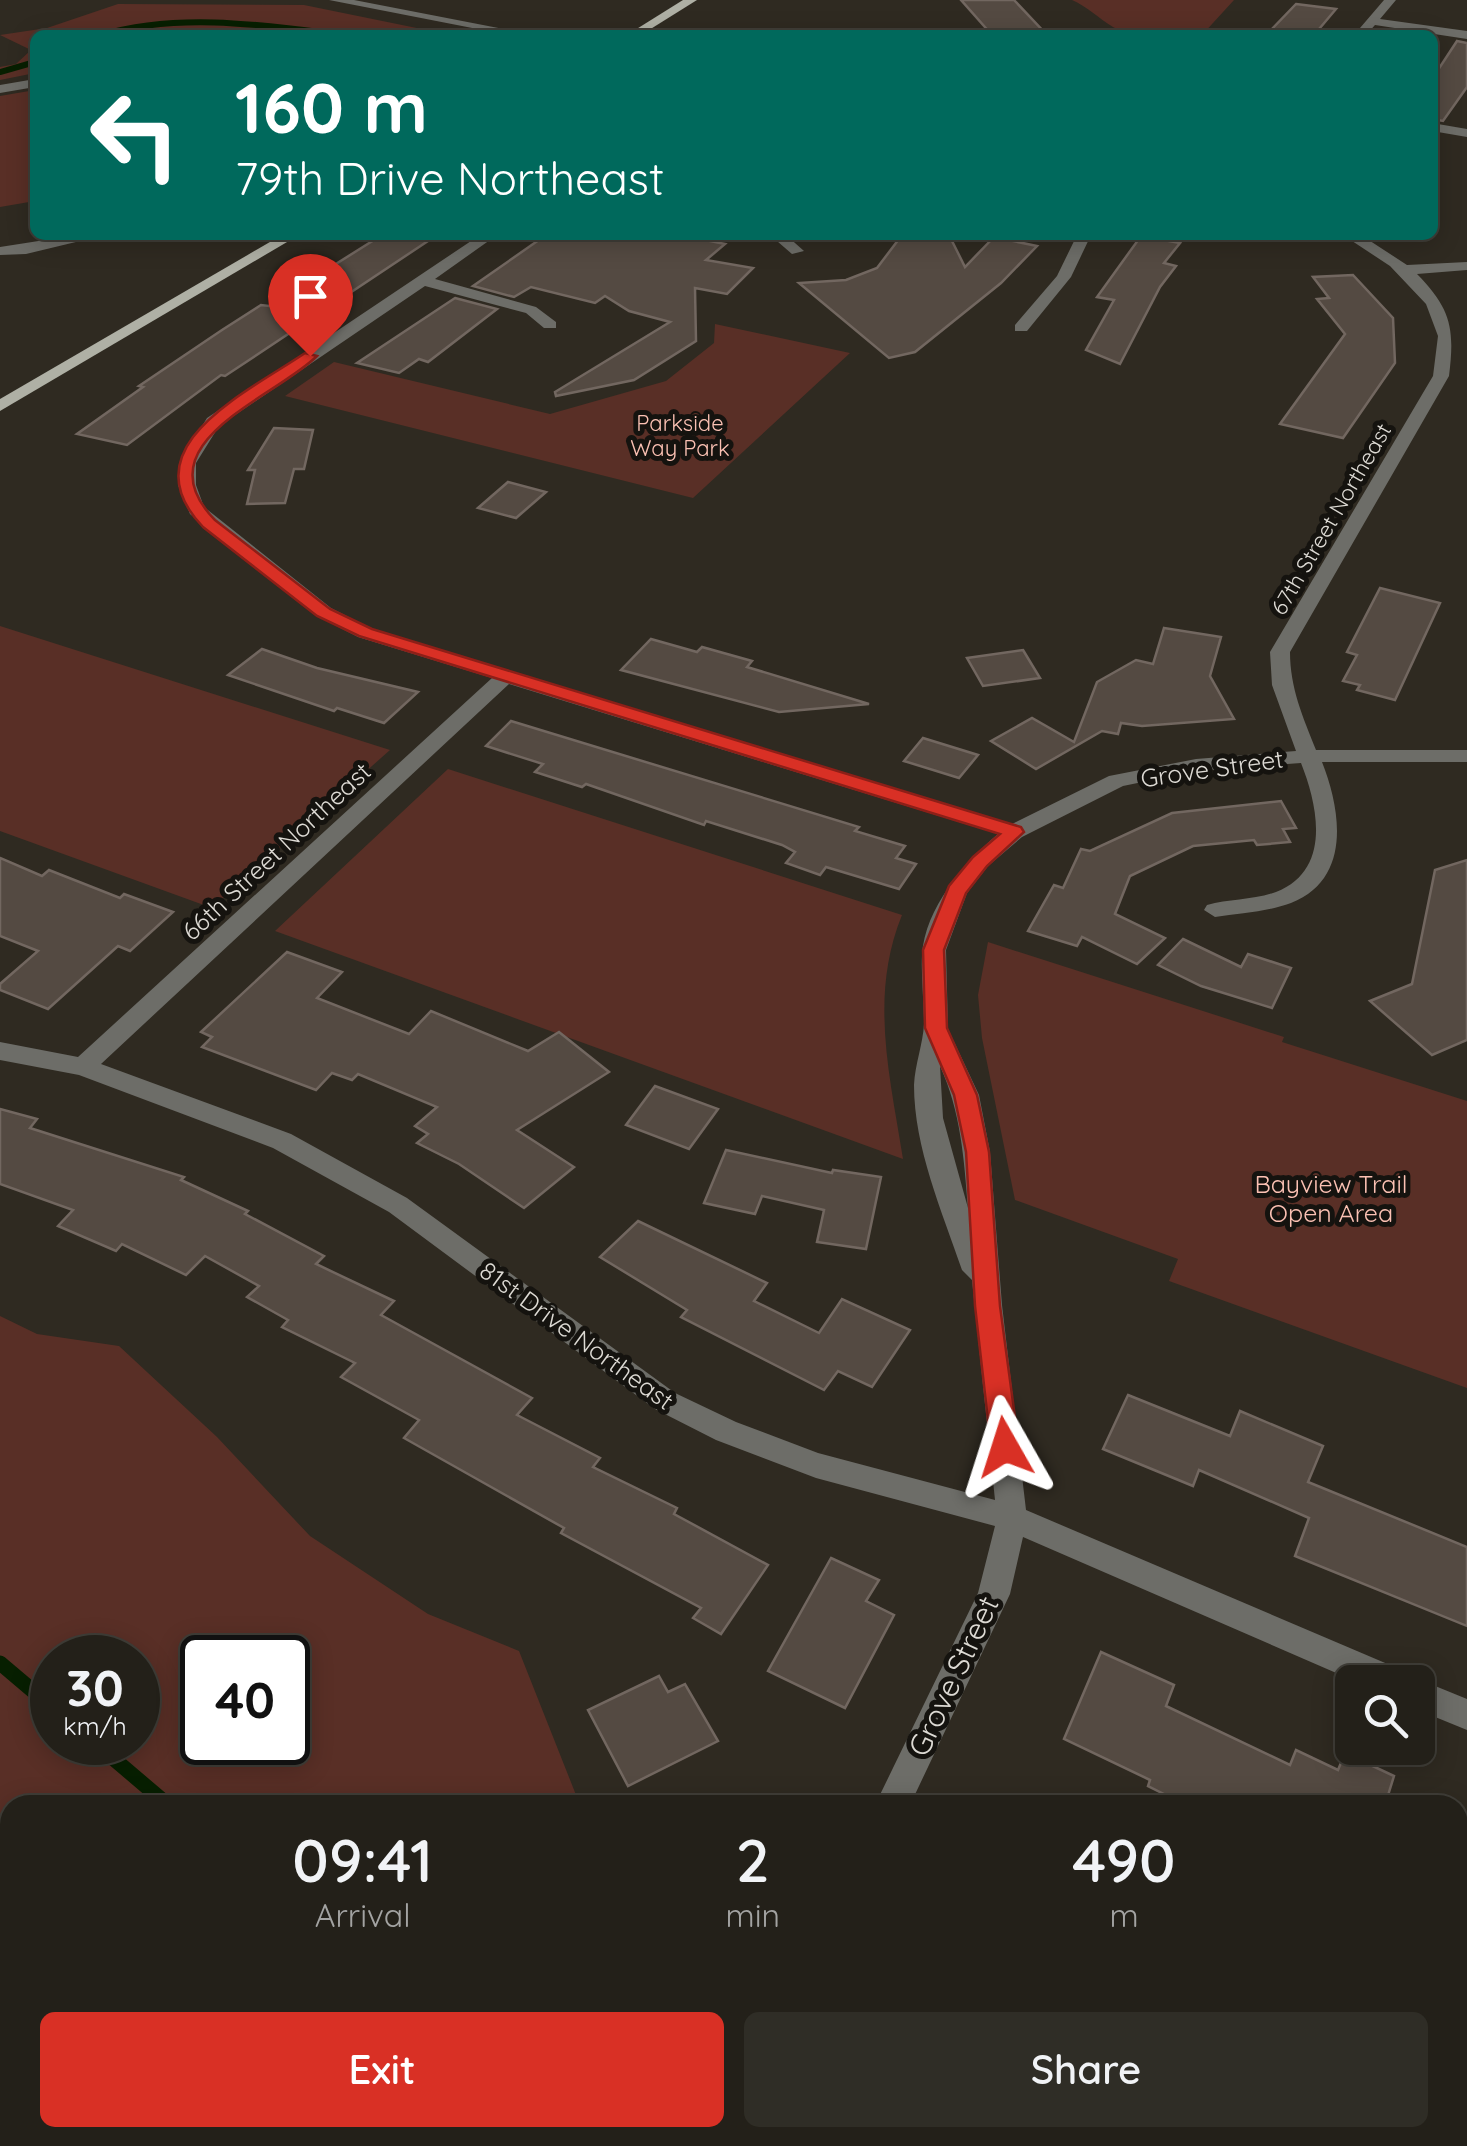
<!DOCTYPE html>
<style>
:root{--surface:#232019;--page:#2f2d26;--text:#f1f3f6;--muted:#a3a3a2;--line:#403e38;--accent:#d93025}
body{margin:0;font-family:Quicksand,sans-serif;background:var(--page);color:var(--text);height:100vh;display:flex;flex-direction:column;font-size:38px;white-space:nowrap}
*{box-sizing:border-box;margin:0}
p{font-size:32px;color:var(--muted)}
.icon{flex:none;width:55px;height:55px;fill:none;stroke:currentColor;stroke-width:2;stroke-linecap:round;stroke-linejoin:round}
.map{position:relative;flex:1;overflow:hidden}
.details{position:absolute;left:0px;top:1795px;width:1468px;height:352px;display:flex;flex-direction:column;background:var(--surface);border-radius:30px 30px 0 0;box-shadow:0 5px 25px #0003,0 0 0 2px var(--line)}
.details>*{flex:none}
.guide{position:absolute;left:30px;top:30px;width:1408px;height:210px;border-radius:15px;box-shadow:0 5px 25px #0003,0 0 0 2px var(--line);background:#00695c;color:#fff;overflow:hidden}
.tools{position:absolute;left:1335px;top:1665px;display:grid;gap:20px}
.tools a{display:grid;place-items:center;width:100px;height:100px;border-radius:15px;background:var(--surface);box-shadow:0 5px 25px #0003,0 0 0 2px var(--line);font-size:50px}
.speed{position:absolute;left:30px;top:1635px;display:flex;gap:20px;font-size:50px;font-weight:700;text-align:center}
.speed>*{display:grid;place-content:center;width:130px;height:130px;border-radius:50%;background:var(--surface);box-shadow:0 5px 25px #0003,0 0 0 2px var(--line);line-height:1}
.speed small{font-size:25px;font-weight:400}
.speed .limit{border:5px solid #111;border-radius:15px;background:#fff;color:#111}
.pin{position:absolute;display:grid;place-items:center;width:85px;height:85px;color:#fff;margin:-102px -42px;border-radius:50% 50% 50% 0;rotate:-45deg;box-shadow:0 0 10px #0007}
.pin .icon{rotate:45deg}
.me{position:absolute;width:110px;margin:-55px;rotate:354deg;stroke-linejoin:round;filter:drop-shadow(0 0 8px #0008)}
.turn{display:flex;align-items:center;gap:35px;height:210px;padding:0 40px;font-size:45px}
.turn .icon{width:130px;height:130px;stroke-width:2.5}
.turn b{display:block;font-size:70px;line-height:85px}
.eta{display:flex;justify-content:space-evenly;align-items:center;height:170px;text-align:center}
.eta b{font-size:60px;font-weight:600;line-height:70px}
.button{display:flex;gap:20px;margin-top:auto;padding:20px 40px}
.button a{flex:1;height:115px;border-radius:15px;background:var(--accent);color:#fff;font-size:40px;font-weight:600;line-height:115px;text-align:center}
.button a+a{background:var(--page);color:var(--text)}
.map>svg:first-child{display:block}
</style>
<div class="map">
<svg width="1467" height="2146" viewBox="0 0 1467 2146">
<rect width="100%" height="100%" fill="#2f2a21"/>
<!-- green -->
<g fill="#592f26" fill-rule="evenodd">
<path d="M 1072,0 L 1234,0 L 1202,35 C 1177,35 1135,41 1113,27 C 1098,18 1088,7 1072,0 Z"/>
<path d="M 118,4 L 304,5 L 451,35 L 35,35 L 35,73 L 0,80 L 0,67 L 16,64 L 31,50 L 0,35 L 47,28 Z"/>
<path d="M 35,90 L 35,201 L 0,207 L 0,96 Z"/>
<path d="M 715,324 L 850,353 L 693,498 L 285,396 L 334,362 L 550,414 L 666,381 L 714,343 Z"/>
<path d="M 0,626 L 390,750 L 212,908 L 0,831 Z"/>
<path d="M 448,769 L 902,915 C 869,996 890,1076 903,1159 L 275,931 Z"/>
<path d="M 988,942 L 1284,1037 L 1282,1042 L 1467,1101 L 1467,1388 L 1169,1281 L 1178,1259 L 1015,1200 L 982,1038 L 978,995 Z"/>
<path d="M 0,1316 L 37,1334 L 119,1346 L 217,1437 L 310,1536 L 428,1614 L 519,1651 L 580,1805 L 10,1805 L 10,2095 L 0,2088 ZM 52,1658 L 138,1658 L 138,1742 L 52,1742 ZM 202,1658 L 288,1658 L 288,1742 L 202,1742 Z"/>
<path d="M 1458,1988 L 1467,1991 L 1467,2146 L 819,2146 L 823,2138 L 1458,2138 Z"/>
<path d="M 77,2138 L 626,2138 L 622,2146 L 90,2146 Z"/>
</g>
<g fill="none" stroke-linecap="round" stroke-linejoin="round">
<!-- stream-far1 -->
<g stroke="#071f00" stroke-width="6">
<path d="M 101,35 C 179,12 264,25 343,35"/>
<path d="M 0,72 L 35,62"/>
</g>
<!-- stream -->
<g stroke="#071f00" stroke-width="15">
<path d="M 0,1663 L 52,1707"/>
<path d="M 94,1742 L 168,1805"/>
<path d="M 1458,2118 L 1467,2120"/>
<path d="M 977,2146 L 1037,2138"/>
</g>
</g>
<!-- building -->
<g fill="#544a42" stroke="#726760" stroke-width="2.5">
<path d="M 961,0 L 1014,0 L 1047,35 L 992,35 Z"/>
<path d="M 1296,4 L 1336,9 L 1314,35 L 1278,35 L 1282,31 L 1272,29 Z"/>
<path d="M 1457,41 L 1467,43 L 1467,87 L 1443,121 L 1432,119 L 1432,79 Z"/>
<path d="M 382,235 L 437,235 L 225,376 L 221,375 L 127,445 L 77,434 L 143,387 L 139,386 L 222,330 L 261,305 L 269,306 Z"/>
<path d="M 546,235 L 681,235 L 725,244 L 706,260 L 753,268 L 727,294 L 695,288 L 696,341 L 634,380 L 556,396 L 555,392 L 670,322 L 629,311 L 605,296 L 595,303 L 531,287 L 514,297 L 473,286 Z"/>
<path d="M 902,235 L 949,235 L 965,267 L 994,237 L 1037,246 L 1001,283 L 915,352 L 889,358 L 799,283 L 846,280 L 877,268 Z"/>
<path d="M 1141,236 L 1180,243 L 1164,263 L 1176,266 L 1160,287 L 1120,364 L 1086,350 L 1114,300 L 1097,297 Z"/>
<path d="M 1353,275 L 1393,318 L 1395,363 L 1343,438 L 1280,424 L 1345,334 L 1317,299 L 1329,298 L 1313,277 Z"/>
<path d="M 455,298 L 497,309 L 428,362 L 419,359 L 399,373 L 357,363 Z"/>
<path d="M 274,428 L 313,430 L 304,469 L 294,469 L 285,503 L 247,504 L 255,470 L 248,470 Z"/>
<path d="M 508,482 L 546,492 L 516,518 L 478,508 Z"/>
<path d="M 1380,588 L 1440,603 L 1395,700 L 1357,690 L 1360,685 L 1343,681 L 1357,655 L 1347,652 Z"/>
<path d="M 1164,628 L 1221,637 L 1210,676 L 1234,719 L 1142,726 L 1121,723 L 1118,734 L 1102,731 L 1036,769 L 991,741 L 1032,718 L 1074,742 L 1097,682 L 1136,660 L 1153,664 Z"/>
<path d="M 651,639 L 697,652 L 702,647 L 752,661 L 747,667 L 869,704 L 779,712 L 621,670 Z"/>
<path d="M 262,649 L 317,668 L 418,692 L 384,723 L 337,708 L 334,711 L 228,675 Z"/>
<path d="M 1023,650 L 1040,678 L 983,686 L 967,658 Z"/>
<path d="M 511,721 L 859,827 L 855,831 L 905,846 L 896,858 L 916,864 L 899,889 L 826,867 L 820,875 L 786,863 L 795,852 L 782,845 L 706,821 L 704,825 L 586,784 L 582,787 L 535,772 L 543,764 L 486,746 Z"/>
<path d="M 923,738 L 978,755 L 959,778 L 904,761 Z"/>
<path d="M 1281,801 L 1296,828 L 1283,829 L 1290,842 L 1257,845 L 1254,840 L 1193,846 L 1130,876 L 1115,914 L 1165,938 L 1137,964 L 1082,937 L 1077,946 L 1028,931 L 1054,885 L 1063,888 L 1081,849 L 1090,851 L 1172,813 Z"/>
<path d="M 0,858 L 42,876 L 49,870 L 120,898 L 124,894 L 173,912 L 130,951 L 118,946 L 48,1009 L 0,990 L 0,984 L 38,951 L 0,936 Z"/>
<path d="M 1467,860 L 1467,1040 L 1432,1055 L 1370,1001 L 1412,984 L 1435,870 Z"/>
<path d="M 1183,939 L 1241,967 L 1248,954 L 1291,968 L 1272,1008 L 1201,986 L 1158,965 Z"/>
<path d="M 287,952 L 342,972 L 317,998 L 409,1034 L 431,1011 L 528,1051 L 559,1032 L 609,1072 L 517,1130 L 574,1167 L 524,1208 L 459,1164 L 417,1143 L 428,1134 L 415,1126 L 437,1107 L 358,1074 L 352,1080 L 332,1073 L 316,1090 L 202,1047 L 212,1037 L 201,1032 Z"/>
<path d="M 655,1086 L 718,1109 L 689,1149 L 626,1125 Z"/>
<path d="M 0,1109 L 37,1119 L 30,1128 L 184,1177 L 181,1180 L 248,1211 L 245,1214 L 324,1256 L 316,1264 L 394,1301 L 381,1315 L 532,1398 L 517,1415 L 600,1458 L 593,1467 L 677,1508 L 674,1514 L 768,1565 L 721,1634 L 693,1618 L 701,1608 L 561,1533 L 564,1528 L 404,1438 L 419,1420 L 341,1377 L 355,1363 L 282,1327 L 288,1320 L 247,1297 L 259,1286 L 205,1256 L 186,1275 L 122,1244 L 116,1251 L 58,1226 L 73,1210 L 0,1184 Z"/>
<path d="M 726,1150 L 832,1173 L 833,1170 L 881,1177 L 866,1249 L 817,1242 L 824,1210 L 762,1196 L 755,1214 L 704,1203 Z"/>
<path d="M 638,1221 L 767,1283 L 754,1301 L 819,1333 L 842,1299 L 910,1330 L 872,1387 L 838,1371 L 824,1390 L 681,1317 L 687,1310 L 600,1257 Z"/>
<path d="M 1128,1395 L 1230,1436 L 1240,1411 L 1323,1446 L 1308,1482 L 1467,1547 L 1467,1626 L 1295,1556 L 1309,1518 L 1199,1470 L 1193,1486 L 1103,1449 Z"/>
<path d="M 831,1558 L 879,1580 L 866,1601 L 894,1615 L 845,1708 L 768,1671 Z"/>
<path d="M 1101,1652 L 1174,1685 L 1166,1706 L 1290,1765 L 1296,1750 L 1338,1770 L 1345,1753 L 1394,1776 L 1385,1805 L 1186,1805 L 1148,1786 L 1150,1780 L 1064,1739 Z"/>
<path d="M 659,1676 L 668,1692 L 685,1684 L 718,1741 L 628,1786 L 588,1710 Z"/>
</g>
<g fill="none" stroke-linecap="round" stroke-linejoin="round">
<!-- minor -->
<g fill="#6d6d68" fill-rule="evenodd">
<path d="M 329,0 L 354,0 L 534,35 L 508,35 Z"/>
<path d="M 1384,0 L 1396,0 L 1380,19 L 1467,31 L 1467,39 L 1375,25 L 1366,35 L 1354,35 Z"/>
<path d="M 856,28 L 877,32 L 879,35 L 852,35 Z"/>
<path d="M 35,79 L 35,87 L 0,93 L 0,85 Z"/>
<path d="M 1432,123 L 1467,129 L 1467,137 L 1432,131 Z"/>
<path d="M 77,235 L 105,235 L 26,254 L 0,255 L 0,247 Z"/>
<path d="M 480,235 L 497,235 L 435,279 L 536,307 L 556,322 L 556,328 L 544,328 L 526,313 L 425,286 L 219,426 L 196,463 L 196,485 L 204,507 L 331,608 L 372,629 L 1012,824 L 1109,776 L 1196,759 L 1296,751 L 1272,685 L 1270,652 L 1433,376 L 1438,336 L 1426,304 L 1390,266 L 1343,235 L 1361,235 L 1407,265 L 1467,262 L 1467,270 L 1417,274 C 1451,309 1455,328 1449,376 L 1290,652 C 1290,688 1303,717 1316,750 L 1467,750 L 1467,762 L 1322,762 C 1341,810 1352,879 1291,903 C 1267,912 1240,913 1215,917 L 1204,910 L 1207,905 C 1229,899 1254,900 1276,892 C 1332,870 1318,806 1301,763 L 1196,771 L 1123,786 L 1022,837 L 988,866 L 967,893 L 946,950 L 948,1029 L 979,1095 L 990,1152 L 1002,1305 L 1026,1510 L 1404,1671 L 1408,1682 L 1357,1682 L 1023,1537 L 1010,1594 L 910,1805 L 875,1805 L 978,1593 L 995,1526 L 816,1478 L 716,1440 L 655,1409 L 389,1212 L 273,1148 L 79,1075 L 0,1060 L 0,1042 L 78,1057 L 492,678 L 358,637 L 317,616 L 190,514 L 178,485 L 179,463 L 207,418 ZM 509,684 L 998,834 C 964,863 925,908 922,955 C 921,978 924,1001 924,1024 C 923,1044 915,1064 914,1085 C 914,1148 942,1211 962,1270 L 972,1280 L 995,1500 L 818,1453 L 736,1422 L 675,1393 L 407,1198 L 291,1134 L 101,1064 ZM 940,1066 C 961,1112 964,1159 968,1208 L 943,1118 Z"/>
<path d="M 770,235 L 786,235 L 804,251 L 792,254 Z"/>
<path d="M 1077,235 L 1091,235 L 1071,277 L 1027,331 L 1015,331 L 1015,325 L 1057,276 Z"/>
<path d="M 1418,1679 L 1467,1699 L 1467,1730 L 1418,1710 L 1418,1682 L 1408,1682 Z"/>
<path d="M 711,2138 L 750,2138 L 747,2146 L 708,2146 Z"/>
</g>
<!-- major -->
<g fill="#afb0a5" fill-rule="evenodd">
<path d="M 683,0 L 697,0 L 641,35 L 627,35 Z"/>
<path d="M 282,235 L 299,235 L 0,411 L 0,399 Z"/>
</g>
</g>
<!-- route -->
<path fill="#d93025" stroke="#8d1f18" stroke-width="2.5" d="M 305,353 L 317,356 C 275,398 139,443 215,520 L 330,609 L 372,629 L 1021,827 L 1024,832 L 987,866 L 966,893 L 944,950 L 947,1028 L 977,1095 L 989,1152 L 1000,1306 L 1019,1447 L 1015,1455 L 1005,1459 L 995,1455 L 991,1447 L 975,1306 L 966,1152 L 954,1095 L 925,1028 L 923,950 L 949,886 L 973,857 L 1000,834 L 359,636 L 317,616 L 203,527 C 126,447 248,392 305,353 Z"/>
<g text-anchor="middle" dominant-baseline="central" stroke-width="10" stroke-linejoin="round" paint-order="stroke">
<!-- far-park labels -->
<g font-size="22" fill="#fbc1b3" stroke="#15130f">
<text x="680" y="423">Parkside<tspan x="680" dy="25">Way Park</tspan></text>
</g>
<!-- far-street labels -->
<g font-size="22" fill="#dddad4" stroke="#15130f">
<text transform="translate(1331 519) rotate(-60)">67th Street Northeast</text>
</g>
<!-- street labels -->
<g font-size="25" fill="#dddad4" stroke="#15130f">
<text transform="translate(1212 768) rotate(-8)">Grove Street</text>
<text transform="translate(276 851) rotate(-43)">66th Street Northeast</text>
<text transform="translate(577 1335) rotate(36)">81st Drive Northeast</text>
</g>
<!-- park labels -->
<g font-size="25" fill="#fbc1b3" stroke="#15130f">
<text x="1331" y="1183">Bayview Trail<tspan x="1331" dy="29">Open Area</tspan></text>
</g>
<!-- near-street labels -->
<g font-size="30" fill="#dddad4" stroke="#15130f">
<text transform="translate(953 1676) rotate(-65)">Grove Street</text>
</g>
</g>
</svg>
<div class="tools">
<a><svg class="icon" aria-label="search" viewBox="0 0 24 24"><circle cx="10" cy="10" r="6"/><path d="M15 15l6 6"/></svg></a>
</div>
<div class="speed"><div>30<small>km/h</small></div><div class="limit">40</div></div>
<div class="pin" style="left:310px;top:356px;background:#d93025"><svg class="icon" aria-label="arrive" viewBox="0 0 24 24"><path d="M6 21V4h12l-3 4 3 4H6"/></svg></div>
<svg class="me" style="left:1005px;top:1447px" viewBox="-20 -20 40 40"><path d="M0-17L14 15 0 8-14 15z" fill="#d93025" stroke="#fff" stroke-width="4"/></svg>
<div class="guide">
<div class="turn"><svg class="icon" aria-label="left" viewBox="0 0 24 24"><path d="M17 20v-9H6M10 6l-5 5 5 5"/></svg><div><b>160 m</b>79th Drive Northeast</div></div>
</div>
<section class="details">
<div class="eta">
<div><b>09:41</b><p>Arrival</p></div>
<div><b>2</b><p>min</p></div>
<div><b>490</b><p>m</p></div>
</div>
<div class="button"><a>Exit</a><a>Share</a></div>
</section>
</div>
